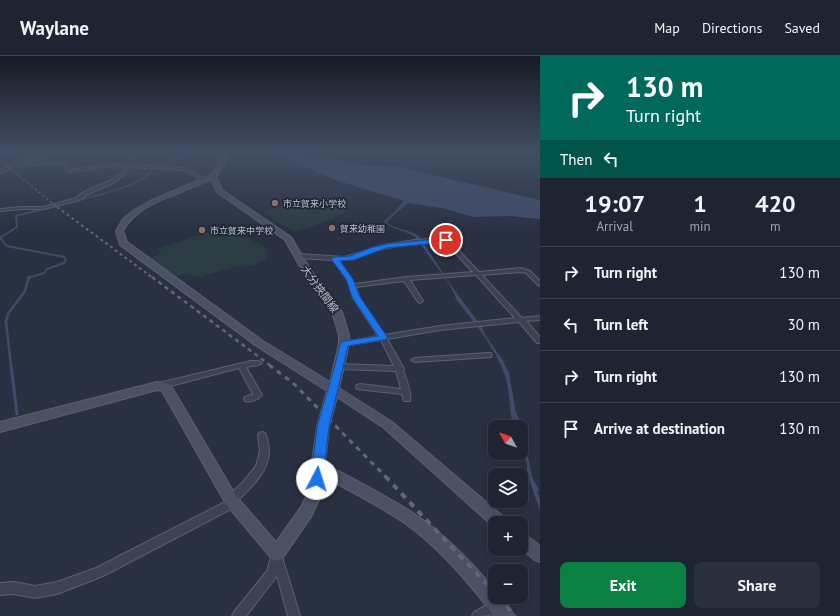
<!DOCTYPE html>
<meta charset="utf-8">
<style>
:root{--surface:#1f2432;--page:#2c303e;--text:#f1f3f6;--muted:#a1a4ac;--line:#3c414d;--accent:#0b8043}
body{margin:0;font-family:"PT Sans","Noto Sans JP",sans-serif;background:var(--page);color:var(--text);height:100vh;display:flex;flex-direction:column;font-size:15px;white-space:nowrap}
*{box-sizing:border-box;margin:0}
p{font-size:13px;color:var(--muted)}
.icon{flex:none;width:22px;height:22px;fill:none;stroke:currentColor;stroke-width:2;stroke-linecap:round;stroke-linejoin:round}
.map{position:relative;flex:1;overflow:hidden}
.side{display:flex;flex-direction:column;background:var(--surface);width:300px}
.side>*{flex:none}
.hud{background:#00695c;color:#fff;overflow:hidden}
.needle{width:26px;rotate:310deg}
.buttons{position:absolute;left:488px;top:364px;display:grid;gap:8px}
.buttons a{display:grid;place-items:center;width:40px;height:40px;border-radius:8px;background:var(--surface);box-shadow:0 2px 6px #0003,0 0 0 1px var(--line);font-size:20px}
.pin{position:absolute;display:grid;place-items:center;width:34px;height:34px;color:#fff;margin:-17px;border:2px solid #fff;border-radius:50%;box-shadow:0 1px 4px #0007}
.me{position:absolute;width:44px;margin:-22px;rotate:5deg;stroke-linejoin:round;filter:drop-shadow(0 0 3px #0008)}
.turn{display:flex;align-items:center;gap:14px;height:84px;padding:0 20px;font-size:18px}
.turn .icon{width:52px;height:52px;stroke-width:2.5}
.turn b{display:block;font-size:28px;line-height:34px}
.then{display:flex;align-items:center;height:38px;padding:0 20px;background:#0003;gap:8px;font-size:15px}
.eta{display:flex;justify-content:space-evenly;align-items:center;height:68px;text-align:center}
.eta b{font-size:24px;font-weight:600;line-height:28px}
.primary-button{display:flex;gap:8px;margin-top:auto;padding:8px 20px}
.primary-button a{flex:1;height:46px;border-radius:8px;background:var(--accent);color:#fff;font-size:16px;font-weight:600;line-height:46px;text-align:center}
.primary-button a+a{background:var(--page);color:var(--text)}
ul{padding:0;list-style:none}
li{display:flex;align-items:center;gap:12px;height:52px;padding:0 20px;border-top:1px solid var(--line)}
li div{flex:1}
li b{display:block;font-size:15px}
li em{font-style:normal}
header{display:flex;align-items:center;gap:24px;box-sizing:border-box;height:56px;padding:0 20px;background:var(--surface);border-bottom:1px solid var(--line)}
header strong{font-size:19px}
nav{display:flex;gap:22px;margin-inline-start:auto;font-size:14px}
main{display:flex;flex:1;min-height:0}
.map>svg:first-child{display:block}
</style>
<header>
<strong>Waylane</strong>
<nav><a>Map</a><a>Directions</a><a>Saved</a></nav>
</header>
<main>
<div class="map">
<svg width="540" height="560" viewBox="0 0 540 560">
<rect width="100%" height="100%" fill="#293042"/>
<!-- green -->
<g fill="#2b3c43">
<path d="M 318,142 L 327,144 L 346,153 L 346,157 L 317,169 L 293,176 L 264,156 L 295,145 L 302,148 Z"/>
<path d="M 225,171 L 267,192 L 266,202 L 254,209 L 231,212 L 199,221 L 183,218 L 176,220 L 150,203 L 162,197 L 157,193 Z"/>
</g>
<!-- water -->
<g fill="#404b6a">
<path d="M 277,96 L 296,96 L 309,103 L 330,103 L 360,109 L 398,111 L 540,144 L 540,163 L 509,160 L 474,161 L 442,152 L 408,147 L 400,154 L 395,155 L 404,145 L 335,124 L 313,114 L 291,106 Z"/>
<path d="M 386,163 L 389,164 L 386,166 C 395,174 409,173 419,180 L 450,228 L 482,271 L 485,279 L 502,303 L 509,317 L 516,357 L 519,363 L 516,365 L 518,371 L 514,371 L 512,365 C 509,351 510,334 505,320 C 496,292 473,265 455,242 L 456,241 L 448,226 L 415,181 C 405,174 393,174 384,166 Z"/>
<path d="M 521,382 L 529,404 L 532,421 L 539,434 L 537,436 L 540,443 L 540,454 L 527,418 L 527,408 L 521,392 Z"/>
</g>
<g fill="none" stroke-linecap="round" stroke-linejoin="round">
<!-- stream-far3 -->
<g stroke="#404b6a" stroke-width="1.5">
<path d="M 78,144 L 103,138 L 128,130 L 144,122 L 153,113 L 193,96"/>
<path d="M 48,152 L 73,146"/>
</g>
<!-- stream-far2 -->
<g stroke="#404b6a" stroke-width="2">
<path d="M 386,165 L 398,154"/>
<path d="M 28,222 L 44,217 L 47,213 L 64,207 L 66,203 L 64,201 L 7,190 L 0,182 L 17,171 L 16,160 L 52,151"/>
</g>
<!-- stream-far1 -->
<path stroke="#404b6a" stroke-width="2.5" d="M 11,310 L 6,266 L 8,258 L 25,235 L 29,221"/>
<!-- stream -->
<path stroke="#404b6a" stroke-width="3" d="M 11,309 L 17,358"/>
<!-- river -->
<path fill="#404b6a" fill-rule="evenodd" d="M 21,96 L 0,101 L 0,97 Z"/>
<!-- street casing -->
<g stroke="#5b606f" stroke-width="2">
<g id="street">
<path d="M 56,96 L 65,96 L 20,108 L 65,106 L 66,106 L 71,114 L 110,108 L 126,108 L 129,103 L 131,96 L 135,96 L 133,103 L 129,109 L 185,112 L 208,125 L 204,126 L 184,114 L 130,111 L 125,118 L 113,127 L 86,139 L 80,144 L 44,153 L 22,153 L 0,155 L 0,153 L 22,151 L 44,151 L 76,142 L 82,137 L 109,125 L 123,116 L 127,111 L 110,110 L 70,116 L 67,115 L 64,108 L 15,110 L 0,117 L 0,114 L 21,104 Z"/>
<path d="M 215,96 L 219,96 L 220,98 L 227,100 L 225,101 L 217,100 Z"/>
<path d="M 245,96 L 249,96 L 250,97 L 248,98 Z"/>
<path d="M 446,182 L 448,183 L 479,216 L 521,212 L 530,215 L 540,225 L 540,230 L 538,229 L 526,217 L 521,216 L 482,219 L 522,262 L 540,260 L 540,264 L 526,265 L 540,281 L 540,287 L 537,287 L 519,266 L 440,274 L 387,283 L 404,313 L 403,314 C 406,323 412,336 410,345 L 404,345 L 402,338 L 357,333 L 356,331 L 357,329 L 360,328 L 401,333 L 396,315 L 337,313 L 336,311 L 337,309 L 340,308 L 394,310 L 381,284 L 344,290 L 340,288 L 344,286 L 378,280 L 353,242 L 348,225 L 333,204 L 298,202 L 295,200 L 298,198 L 345,201 L 383,189 L 415,184 ZM 445,186 L 473,216 L 406,221 L 355,228 L 339,204 C 354,205 369,196 383,193 C 403,188 424,187 445,186 ZM 476,219 L 515,262 L 440,270 L 384,279 L 360,242 L 356,231 L 404,225 L 418,246 L 420,247 L 423,245 L 410,224 Z"/>
<path d="M 488,297 L 491,297 L 492,299 L 491,301 L 415,306 L 411,304 L 415,302 Z"/>
<path d="M 251,305 L 258,305 L 262,307 L 258,309 L 246,311 L 262,339 C 259,343 250,347 245,345 L 244,343 L 245,341 L 253,338 L 239,312 L 159,333 L 156,332 L 155,330 L 156,328 L 159,327 Z"/>
<path d="M 262,376 L 265,377 L 266,379 C 267,384 269,390 269,395 C 269,415 251,432 237,445 L 238,447 L 237,450 L 103,520 L 57,538 L 35,542 L 14,538 L 0,539 L 0,527 L 14,526 L 35,530 L 57,526 L 96,512 L 227,445 L 227,441 L 243,426 L 256,410 L 260,395 L 258,379 L 259,377 Z"/>
<path d="M 277,493 L 281,494 L 282,498 L 282,501 L 300,560 L 288,560 L 277,520 L 246,560 L 232,560 L 234,556 L 267,515 L 273,494 Z"/>
<path d="M 497,544 L 501,546 L 503,550 C 498,560 483,560 472,560 L 474,556 Z"/>
</g>
</g>
<!-- secondary casing -->
<g stroke="#5b606f" stroke-width="2">
<g id="secondary">
<path d="M 222,96 L 228,96 C 226,105 222,113 216,120 L 222,134 L 291,181 L 310,213 L 342,256 L 349,279 L 349,288 L 339,332 L 392,366 L 505,462 L 507,467 L 495,467 L 495,472 L 384,372 L 337,341 L 329,371 L 325,408 C 355,424 385,439 413,457 C 445,478 471,505 495,534 L 495,541 L 501,541 L 511,554 L 514,560 L 494,560 C 468,525 439,491 403,466 C 378,449 350,435 324,421 L 322,437 L 311,461 L 282,503 L 277,505 L 272,503 L 226,448 L 162,335 L 157,334 L 0,376 L 0,366 L 157,326 L 170,328 L 236,440 L 276,486 L 301,451 L 308,437 L 317,371 L 327,335 L 255,289 L 120,189 L 116,175 L 123,163 L 134,154 L 150,145 L 211,119 L 218,109 ZM 211,123 L 217,136 L 285,184 L 302,214 L 332,256 L 339,279 L 339,288 L 330,326 L 263,285 L 127,186 L 123,175 C 139,144 183,139 211,123 Z"/>
<path d="M 535,96 L 540,96 L 540,99 Z"/>
<path d="M 521,477 L 526,479 L 540,490 L 540,506 L 535,504 L 521,493 Z"/>
</g>
</g>
<!-- street -->
<use href="#street" fill="#3d4252" fill-rule="evenodd"/>
<!-- secondary -->
<use href="#secondary" fill="#4b5164" fill-rule="evenodd"/>
<!-- rail-far4 -->
<path stroke="#5f6678" stroke-width="1.5" stroke-dasharray="2.5 2.5" stroke-linecap="butt" d="M 0,104 L 58,152"/>
<!-- rail-far3 -->
<path stroke="#5f6678" stroke-width="2" stroke-dasharray="3 3" stroke-linecap="butt" d="M 57,151 L 153,222"/>
<!-- rail-far2 -->
<path stroke="#5f6678" stroke-width="2.5" stroke-dasharray="4 4" stroke-linecap="butt" d="M 152,221 L 271,310"/>
<!-- rail-far1 -->
<path stroke="#5f6678" stroke-width="3" stroke-dasharray="5 5" stroke-linecap="butt" d="M 269,309 L 293,327 L 386,421"/>
<!-- rail -->
<g stroke="#5f6678" stroke-width="4" stroke-dasharray="6 6" stroke-linecap="butt">
<path d="M 385,420 L 495,537"/>
<path d="M 499,541 L 515,560"/>
</g>
</g>
<!-- sky -->
<linearGradient id="sky" x2="0" y2="1"><stop stop-color="#171a24"/><stop offset="0.55" stop-color="#434e65"/><stop offset="1" stop-color="#434e65" stop-opacity="0"/></linearGradient>
<rect width="540" height="175" fill="url(#sky)"/>
<!-- route -->
<path fill="#1a73e8" stroke="#114b97" d="M 446,182 L 450,184 L 449,186 L 386,192 L 354,204 L 340,205 L 353,223 L 360,241 L 388,282 L 383,284 L 348,290 L 329,371 L 323,423 L 321,426 L 317,428 L 313,426 L 311,423 L 317,371 L 335,309 L 340,288 L 344,285 L 378,280 L 352,241 L 346,223 L 331,203 L 335,201 L 350,200 L 370,192 L 386,188 Z"/>
<!-- markers -->
<g fill="#8d6e63" stroke="#212737" stroke-width="1.5">
<circle cx="275" cy="147" r="4"/>
<circle cx="332" cy="172" r="4"/>
<circle cx="202" cy="174" r="4"/>
</g>
<g text-anchor="middle" dominant-baseline="central" stroke-width="3.5" stroke-linejoin="round" paint-order="stroke">
<!-- far-poi labels -->
<g font-size="9" fill="#babecb" stroke="#212737" text-anchor="start">
<text x="283" y="147">市立賀来小学校</text>
<text x="340" y="172">賀来幼稚園</text>
<text x="210" y="174">市立賀来中学校</text>
</g>
<!-- street labels -->
<g font-size="11" fill="#babecb" stroke="#212737">
<text transform="translate(320 233) rotate(54)">大分挾間線</text>
</g>
</g>
</svg>
<div class="buttons">
<a><svg class="needle" viewBox="-14 -14 28 28"><path d="M0-13l5 13h-10z" fill="#e53935"/><path d="M0 13l5-13h-10z" fill="#a1a4ac"/></svg></a>
<a><svg class="icon" aria-label="layers" viewBox="0 0 24 24"><path d="M12 4l9 5-9 5-9-5zM3 14l9 5 9-5"/></svg></a>
<a>+</a>
<a>−</a>
</div>
<div class="pin" style="left:446px;top:184px;background:#d93025"><svg class="icon" aria-label="arrive" viewBox="0 0 24 24"><path d="M6 21V4h12l-3 4 3 4H6"/></svg></div>
<svg class="me" style="left:317px;top:423px" viewBox="-20 -20 40 40"><circle r="19" fill="#fff"/><path d="M0-13L10 11 0 6-10 11z" fill="#1a73e8"/></svg>
</div>
<section class="side">
<div class="hud">
<div class="turn"><svg class="icon" aria-label="right" viewBox="0 0 24 24"><path d="M7 20v-9h11M14 6l5 5-5 5"/></svg><div><b>130 m</b>Turn right</div></div>
<div class="then">Then<svg class="icon" aria-label="left" viewBox="0 0 24 24"><path d="M17 20v-9H6M10 6l-5 5 5 5"/></svg></div>
</div>
<div class="eta">
<div><b>19:07</b><p>Arrival</p></div>
<div><b>1</b><p>min</p></div>
<div><b>420</b><p>m</p></div>
</div>
<ul>
<li><svg class="icon" aria-label="right" viewBox="0 0 24 24"><path d="M7 20v-9h11M14 6l5 5-5 5"/></svg><div><b>Turn right</b></div><em>130 m</em></li>
<li><svg class="icon" aria-label="left" viewBox="0 0 24 24"><path d="M17 20v-9H6M10 6l-5 5 5 5"/></svg><div><b>Turn left</b></div><em>30 m</em></li>
<li><svg class="icon" aria-label="right" viewBox="0 0 24 24"><path d="M7 20v-9h11M14 6l5 5-5 5"/></svg><div><b>Turn right</b></div><em>130 m</em></li>
<li><svg class="icon" aria-label="arrive" viewBox="0 0 24 24"><path d="M6 21V4h12l-3 4 3 4H6"/></svg><div><b>Arrive at destination</b></div><em>130 m</em></li>
</ul>
<div class="primary-button"><a>Exit</a><a>Share</a></div>
</section>
</main>
